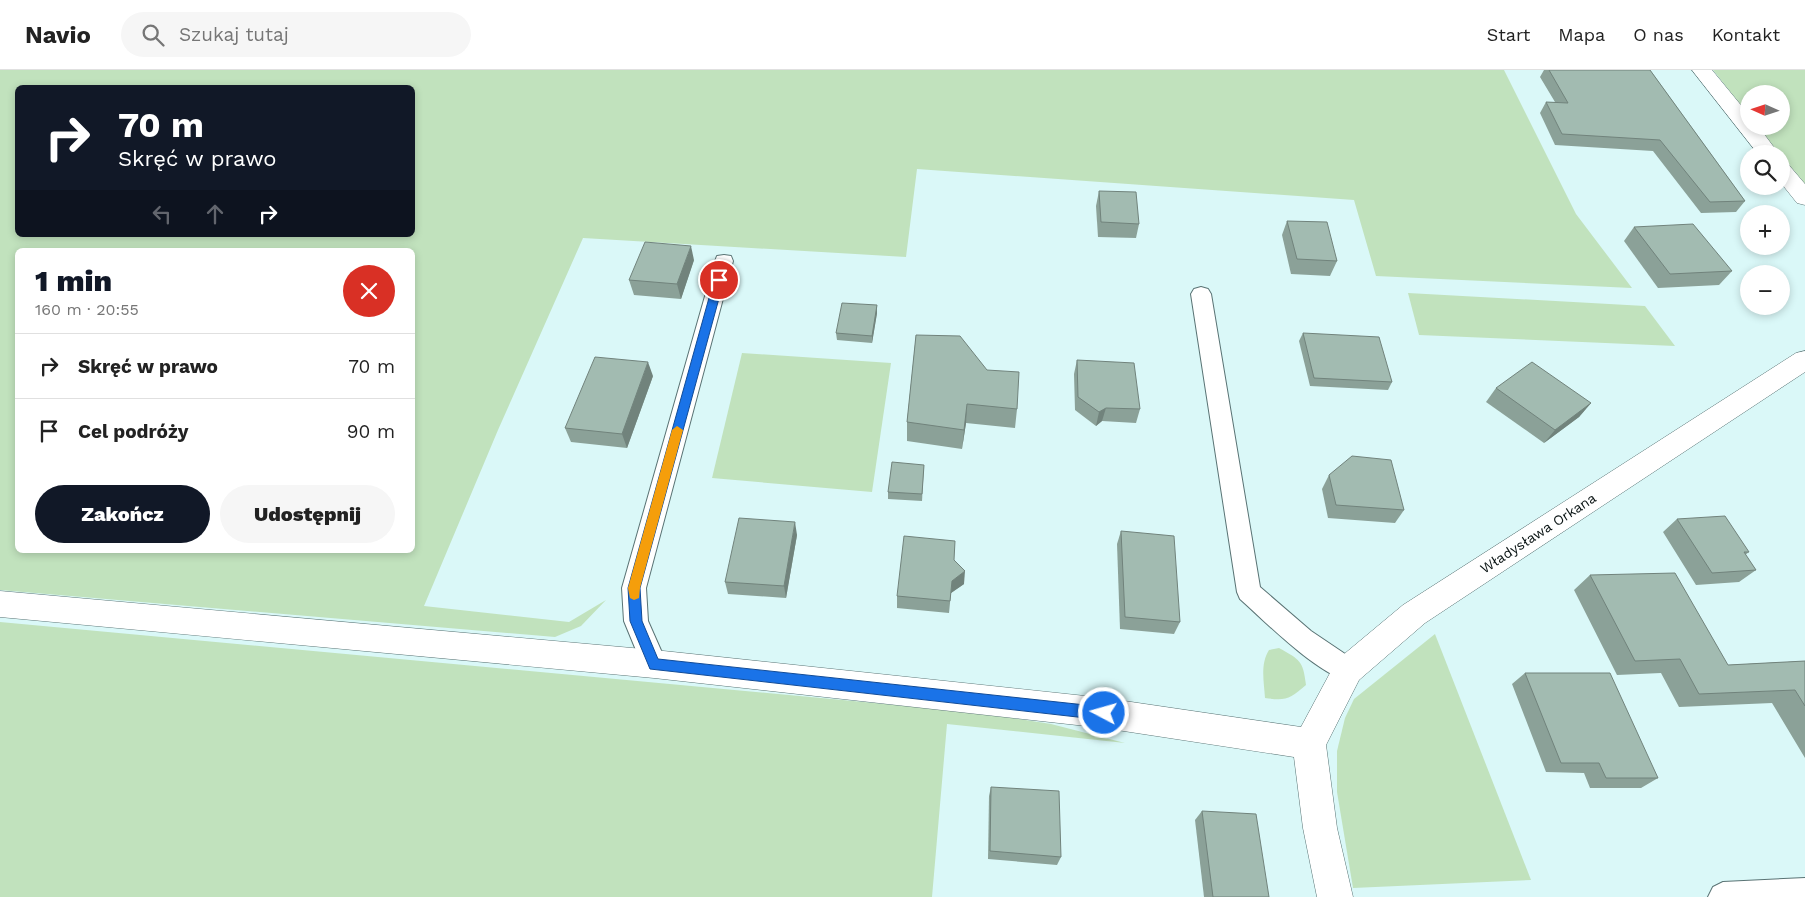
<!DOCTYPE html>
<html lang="pl">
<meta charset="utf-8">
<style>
:root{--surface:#fff;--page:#f6f6f6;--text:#222;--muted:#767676;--line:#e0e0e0;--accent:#111827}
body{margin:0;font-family:"Work Sans",sans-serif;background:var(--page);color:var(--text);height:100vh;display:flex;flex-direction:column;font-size:19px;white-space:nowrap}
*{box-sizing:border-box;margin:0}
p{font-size:16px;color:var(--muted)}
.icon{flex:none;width:28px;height:28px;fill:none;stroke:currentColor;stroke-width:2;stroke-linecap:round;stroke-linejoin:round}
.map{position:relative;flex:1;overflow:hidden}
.side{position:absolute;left:15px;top:178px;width:400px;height:305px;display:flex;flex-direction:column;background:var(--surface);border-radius:8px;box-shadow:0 2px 8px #0003}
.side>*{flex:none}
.banner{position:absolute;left:15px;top:15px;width:400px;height:152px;border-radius:8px;box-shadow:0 2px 8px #0003;background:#111827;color:#fff;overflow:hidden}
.needle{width:32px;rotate:273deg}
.controls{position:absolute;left:1740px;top:15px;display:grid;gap:10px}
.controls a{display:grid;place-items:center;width:50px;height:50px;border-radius:50%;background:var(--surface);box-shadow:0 2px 8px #0003;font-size:25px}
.pin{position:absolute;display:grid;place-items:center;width:42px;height:42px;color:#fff;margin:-21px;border:2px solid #fff;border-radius:50%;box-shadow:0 1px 5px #0007}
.me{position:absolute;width:55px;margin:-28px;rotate:276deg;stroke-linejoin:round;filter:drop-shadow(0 0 4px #0008)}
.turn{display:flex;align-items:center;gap:18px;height:105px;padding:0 20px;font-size:22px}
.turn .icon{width:65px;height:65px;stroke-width:2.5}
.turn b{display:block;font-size:35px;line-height:42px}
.lanes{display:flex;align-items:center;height:48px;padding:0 20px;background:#0003;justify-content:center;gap:25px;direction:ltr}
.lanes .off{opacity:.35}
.round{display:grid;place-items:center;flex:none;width:52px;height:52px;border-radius:26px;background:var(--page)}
.overview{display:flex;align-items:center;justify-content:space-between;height:85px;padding:0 20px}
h1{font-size:30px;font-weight:800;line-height:38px;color:var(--accent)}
.button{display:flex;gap:10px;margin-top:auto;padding:10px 20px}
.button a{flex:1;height:58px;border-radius:30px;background:var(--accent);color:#fff;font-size:20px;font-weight:800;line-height:58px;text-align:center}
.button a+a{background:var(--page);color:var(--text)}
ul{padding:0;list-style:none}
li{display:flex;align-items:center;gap:15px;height:65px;padding:0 20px;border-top:1px solid var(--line)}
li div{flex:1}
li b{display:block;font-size:19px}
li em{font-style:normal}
header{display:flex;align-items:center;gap:30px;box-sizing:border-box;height:70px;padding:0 25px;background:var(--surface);border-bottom:1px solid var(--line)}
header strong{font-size:24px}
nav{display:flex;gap:28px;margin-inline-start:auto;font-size:18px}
.search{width:350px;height:45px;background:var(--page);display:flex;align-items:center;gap:12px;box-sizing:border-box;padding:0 18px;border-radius:28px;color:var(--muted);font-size:19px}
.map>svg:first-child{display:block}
</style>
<header>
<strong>Navio</strong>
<div class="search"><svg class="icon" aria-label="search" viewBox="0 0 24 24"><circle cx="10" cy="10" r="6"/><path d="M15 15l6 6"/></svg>Szukaj tutaj</div>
<nav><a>Start</a><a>Mapa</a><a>O nas</a><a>Kontakt</a></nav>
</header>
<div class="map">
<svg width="1805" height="827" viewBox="0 0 1805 827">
<rect width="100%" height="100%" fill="#daf8f8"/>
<!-- green -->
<g fill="#c1e2bd" fill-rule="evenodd">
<path d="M 0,0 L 1504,0 L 1576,144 L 1632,218 L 1376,206 L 1354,130 L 917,99 L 906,187 L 583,168 L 498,360 L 424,536 L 569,552 L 606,530 L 581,556 L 555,567 L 0,520 ZM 18,18 L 412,18 L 412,165 L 18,165 ZM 18,180 L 412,180 L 412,480 L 18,480 Z"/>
<path d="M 1713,0 L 1805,0 L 1805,116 L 1781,88 L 1781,84 L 1778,84 L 1757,56 L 1781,56 L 1781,24 L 1749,24 L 1749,46 Z"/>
<path d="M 1408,223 L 1645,236 L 1675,276 L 1419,265 Z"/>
<path d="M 742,283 L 891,293 L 872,422 L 712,408 Z"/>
<path d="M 0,552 L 982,643 L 1051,654 L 1125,673 L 947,654 L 932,827 L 0,827 Z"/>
<path d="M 1435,564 L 1531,810 L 1353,818 L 1337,722 L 1337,681 L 1345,648 L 1354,629 Z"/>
<path d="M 1279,578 C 1300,590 1303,590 1306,615 C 1290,629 1286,631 1265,628 C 1264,612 1260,594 1269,580 Z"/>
</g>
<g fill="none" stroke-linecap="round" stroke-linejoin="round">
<!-- service casing -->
<g stroke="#597374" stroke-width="2">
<g id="service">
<path d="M 724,185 L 731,186 L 733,191 L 646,518 L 648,551 L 667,594 L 663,602 L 654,606 L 645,602 L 624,551 L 622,518 L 715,191 L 717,186 Z"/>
<path d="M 1201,217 L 1208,219 L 1211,224 L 1260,517 L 1311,561 L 1357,592 L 1361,600 L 1357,608 L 1348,612 C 1311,598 1270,556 1240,529 L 1237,522 L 1191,224 L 1194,219 Z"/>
<path d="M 1805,808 L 1805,827 L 1708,827 L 1713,817 L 1723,812 Z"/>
</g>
</g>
<!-- minor casing -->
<g stroke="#597374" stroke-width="1">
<g id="minor">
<path d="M 1692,0 L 1712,0 L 1749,45 L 1749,56 L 1758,56 L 1779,84 L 1758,84 Z"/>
<path d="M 1781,92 L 1788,94 L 1805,114 L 1805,135 L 1797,133 L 1781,113 Z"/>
<path d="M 1805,281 L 1805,302 L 1425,553 L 1359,610 L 1326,675 L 1337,758 L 1353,827 L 1317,827 L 1303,758 L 1294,687 L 1104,658 L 654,608 L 0,547 L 0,521 L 654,580 L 1104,628 L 1301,657 L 1337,590 L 1403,535 L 1796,283 Z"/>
</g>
</g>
<!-- service -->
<use href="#service" fill="#fff" fill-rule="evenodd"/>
<!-- minor -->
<use href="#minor" fill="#fff" fill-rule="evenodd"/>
</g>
<!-- wall -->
<g fill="#8ba198">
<path d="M 1544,0 L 1650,0 L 1745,131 L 1736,142 L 1701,143 L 1653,81 L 1555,75 L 1540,43 L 1546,32 L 1555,32 L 1540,7 Z"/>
<path d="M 1099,121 L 1139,154 L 1136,168 L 1098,167 L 1096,136 Z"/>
<path d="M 1287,151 L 1337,191 L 1330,206 L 1291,204 L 1282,165 Z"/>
<path d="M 1634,157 L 1732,201 L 1719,215 L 1658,218 L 1624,171 Z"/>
<path d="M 694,190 L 681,229 L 634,225 L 629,210 Z"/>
<path d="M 877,235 L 877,243 L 872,273 L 837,270 L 836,263 Z"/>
<path d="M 1303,263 L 1392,312 L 1388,320 L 1310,316 L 1299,271 Z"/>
<path d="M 916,265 L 1017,339 L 1015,358 L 966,353 L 962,379 L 907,371 L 907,352 Z"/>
<path d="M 1077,290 L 1140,339 L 1136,353 L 1102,351 L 1096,356 L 1075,340 L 1074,304 Z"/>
<path d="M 653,306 L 627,378 L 571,372 L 565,358 Z"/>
<path d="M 1496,318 L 1591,333 L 1579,347 L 1544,373 L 1486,332 Z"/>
<path d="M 924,395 L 922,431 L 888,429 L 888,422 Z"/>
<path d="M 1329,405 L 1404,440 L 1395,453 L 1328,448 L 1322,419 Z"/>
<path d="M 1677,449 L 1749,482 L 1745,485 L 1756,500 L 1739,512 L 1696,515 L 1663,462 Z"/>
<path d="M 1121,461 L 1180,552 L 1174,564 L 1120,559 L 1117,474 Z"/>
<path d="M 797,465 L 786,528 L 728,524 L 725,512 Z"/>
<path d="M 954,490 L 964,514 L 951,523 L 949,543 L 897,538 L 897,526 Z"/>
<path d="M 1590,505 L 1728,595 L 1805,591 L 1805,688 L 1772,633 L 1679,637 L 1661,603 L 1617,605 L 1574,520 Z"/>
<path d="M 1525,603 L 1658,708 L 1641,718 L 1590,718 L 1584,703 L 1546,702 L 1512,614 Z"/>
<path d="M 991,717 L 1061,787 L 1057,795 L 988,789 L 989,726 Z"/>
<path d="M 1202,741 L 1269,827 L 1204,827 L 1195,750 Z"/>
</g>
<!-- shaded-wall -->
<g fill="#71837c">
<path d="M 691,176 L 694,190 L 681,229 L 677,214 Z"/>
<path d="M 877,235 L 877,243 L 872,273 L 872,266 Z"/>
<path d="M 648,292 L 653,306 L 627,378 L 622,364 Z"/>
<path d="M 1591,333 L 1579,347 L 1544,373 L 1555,360 Z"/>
<path d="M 967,334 L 966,353 L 962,379 L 964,360 Z"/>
<path d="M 1106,338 L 1102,351 L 1096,356 L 1099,342 Z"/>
<path d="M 795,452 L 797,465 L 786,528 L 784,516 Z"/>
<path d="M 965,501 L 964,514 L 951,523 L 952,511 Z"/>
</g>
<!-- building -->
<g fill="#a2bbb1" stroke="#71837c">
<path d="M 1549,0 L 1650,0 L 1745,131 L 1710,132 L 1660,70 L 1562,64 L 1546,32 L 1568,33 Z"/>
<path d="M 1099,121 L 1136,122 L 1139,154 L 1101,152 Z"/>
<path d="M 1287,151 L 1327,152 L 1337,191 L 1297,189 Z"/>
<path d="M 1693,154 L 1732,201 L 1670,204 L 1634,157 Z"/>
<path d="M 645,172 L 691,176 L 677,214 L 629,210 Z"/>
<path d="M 842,233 L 877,235 L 872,266 L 836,263 Z"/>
<path d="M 1303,263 L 1379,267 L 1392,312 L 1314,308 Z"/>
<path d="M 916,265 L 960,266 L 987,300 L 1019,302 L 1017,339 L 967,334 L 964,360 L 907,352 Z"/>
<path d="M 595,287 L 648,292 L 622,364 L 565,358 Z"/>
<path d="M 1077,290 L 1134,293 L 1140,339 L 1106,338 L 1099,342 L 1078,327 Z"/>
<path d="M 1532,292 L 1591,333 L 1555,360 L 1496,318 Z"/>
<path d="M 1352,386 L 1391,390 L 1404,440 L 1336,435 L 1329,405 Z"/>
<path d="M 892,392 L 924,395 L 922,424 L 888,422 Z"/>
<path d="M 1725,446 L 1749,482 L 1744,482 L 1756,500 L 1712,503 L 1677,449 Z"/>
<path d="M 739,448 L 795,452 L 784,516 L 725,512 Z"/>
<path d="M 1121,461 L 1174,466 L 1180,552 L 1125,547 Z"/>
<path d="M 904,466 L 955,471 L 954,490 L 965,501 L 952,511 L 950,531 L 897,526 Z"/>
<path d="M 1675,503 L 1728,595 L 1805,591 L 1805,636 L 1795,620 L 1699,624 L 1680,589 L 1635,591 L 1590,505 Z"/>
<path d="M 1525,603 L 1610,603 L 1658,708 L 1606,708 L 1599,693 L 1561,693 Z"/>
<path d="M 991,717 L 1059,721 L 1061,787 L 990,781 Z"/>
<path d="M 1202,741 L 1256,744 L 1269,827 L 1213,827 Z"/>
</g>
<!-- route -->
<path fill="#1a73e8" stroke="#114b97" d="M 719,207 L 724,210 L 640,518 L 642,551 L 658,589 L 1104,637 L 1109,639 L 1111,643 L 1109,648 L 1104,650 L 650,599 L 630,551 L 628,518 L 714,210 Z"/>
<!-- slow -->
<path fill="#f59e0b" d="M 677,356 L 683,360 L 640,518 L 639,528 L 634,530 L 630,528 L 628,518 L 672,360 Z"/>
<g text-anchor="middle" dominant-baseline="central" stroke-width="4" stroke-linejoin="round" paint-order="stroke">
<!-- street labels -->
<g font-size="14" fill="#081212" stroke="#fff">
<text transform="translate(1538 463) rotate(-33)">Władysława Orkana</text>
</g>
</g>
</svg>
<div class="controls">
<a><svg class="needle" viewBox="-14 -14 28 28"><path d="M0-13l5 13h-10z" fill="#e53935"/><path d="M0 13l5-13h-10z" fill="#767676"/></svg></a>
<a><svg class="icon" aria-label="search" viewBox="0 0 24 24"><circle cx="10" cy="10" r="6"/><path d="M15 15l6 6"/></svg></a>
<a>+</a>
<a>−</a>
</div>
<div class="pin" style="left:719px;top:210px;background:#d93025"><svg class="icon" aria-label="arrive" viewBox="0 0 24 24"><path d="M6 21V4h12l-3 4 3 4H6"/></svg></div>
<svg class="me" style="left:1104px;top:643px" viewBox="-20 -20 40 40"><circle r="17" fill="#1a73e8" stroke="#fff" stroke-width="3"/><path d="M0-11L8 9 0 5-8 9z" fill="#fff"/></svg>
<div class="banner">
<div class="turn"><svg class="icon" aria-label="right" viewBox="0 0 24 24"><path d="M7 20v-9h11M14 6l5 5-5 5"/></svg><div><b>70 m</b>Skręć w prawo</div></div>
<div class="lanes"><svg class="icon off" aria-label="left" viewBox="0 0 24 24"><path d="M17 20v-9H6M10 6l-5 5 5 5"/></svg><svg class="icon off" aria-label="ahead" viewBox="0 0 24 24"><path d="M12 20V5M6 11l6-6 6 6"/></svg><svg class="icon" aria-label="right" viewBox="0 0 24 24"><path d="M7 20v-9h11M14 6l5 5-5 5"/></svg></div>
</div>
<section class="side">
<div class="overview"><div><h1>1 min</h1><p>160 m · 20:55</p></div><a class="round" style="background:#d93025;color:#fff"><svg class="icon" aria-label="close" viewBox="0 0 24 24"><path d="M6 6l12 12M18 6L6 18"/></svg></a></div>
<ul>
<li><svg class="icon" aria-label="right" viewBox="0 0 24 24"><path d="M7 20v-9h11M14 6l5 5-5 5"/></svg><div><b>Skręć w prawo</b></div><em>70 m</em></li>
<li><svg class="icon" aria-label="arrive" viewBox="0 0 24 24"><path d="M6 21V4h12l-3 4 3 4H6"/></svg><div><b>Cel podróży</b></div><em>90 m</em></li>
</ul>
<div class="button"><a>Zakończ</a><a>Udostępnij</a></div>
</section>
</div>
